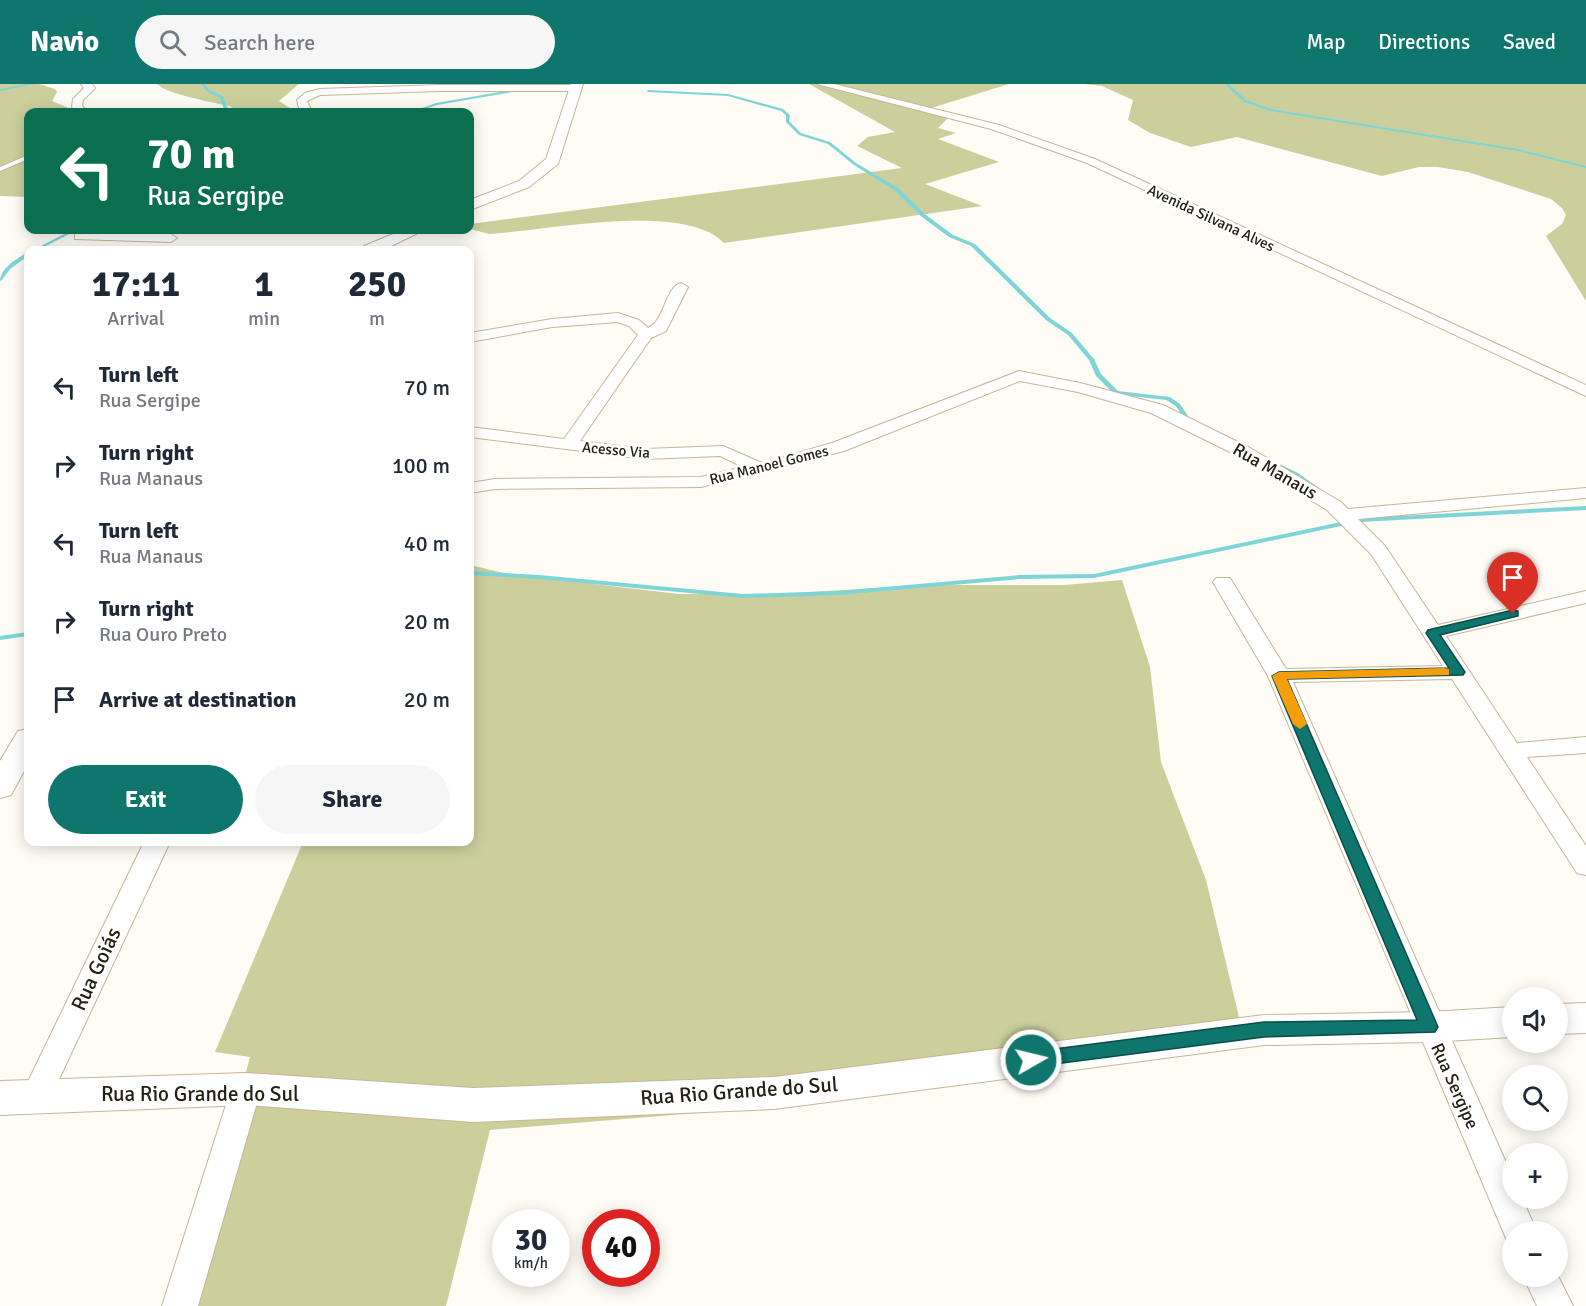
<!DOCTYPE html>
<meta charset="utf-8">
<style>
:root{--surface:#fff;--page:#f6f6f7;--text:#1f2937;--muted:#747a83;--accent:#0f766e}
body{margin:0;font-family:Signika,sans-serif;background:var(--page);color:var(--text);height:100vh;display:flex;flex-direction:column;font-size:22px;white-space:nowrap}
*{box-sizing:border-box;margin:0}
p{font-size:20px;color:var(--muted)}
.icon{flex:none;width:33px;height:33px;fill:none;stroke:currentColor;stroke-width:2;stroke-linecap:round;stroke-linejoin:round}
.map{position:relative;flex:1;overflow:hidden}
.panel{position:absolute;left:24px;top:162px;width:450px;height:600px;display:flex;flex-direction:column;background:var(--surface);border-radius:12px;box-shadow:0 3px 15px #0003}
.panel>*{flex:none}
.hud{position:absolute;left:24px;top:24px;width:450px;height:126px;border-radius:12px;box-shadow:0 3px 15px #0003;background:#0b6e4f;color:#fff;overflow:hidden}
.tools{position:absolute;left:1502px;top:903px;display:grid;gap:12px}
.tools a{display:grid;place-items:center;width:66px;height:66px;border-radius:50%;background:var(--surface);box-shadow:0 3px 15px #0003;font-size:30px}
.speed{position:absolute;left:492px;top:1125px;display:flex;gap:12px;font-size:30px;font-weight:700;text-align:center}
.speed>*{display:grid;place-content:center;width:78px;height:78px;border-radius:50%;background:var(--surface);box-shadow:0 3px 15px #0003;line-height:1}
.speed small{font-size:15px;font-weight:400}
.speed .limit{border:9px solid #d22;background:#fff;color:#111}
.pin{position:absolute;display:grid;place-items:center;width:51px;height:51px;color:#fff;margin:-62px -26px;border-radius:50% 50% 50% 0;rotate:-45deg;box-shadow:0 0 6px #0007}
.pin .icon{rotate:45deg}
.me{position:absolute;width:66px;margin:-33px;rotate:82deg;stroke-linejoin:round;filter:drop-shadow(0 0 4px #0008)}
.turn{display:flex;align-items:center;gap:21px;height:126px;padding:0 24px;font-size:27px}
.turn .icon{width:78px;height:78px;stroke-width:2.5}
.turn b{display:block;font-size:42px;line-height:51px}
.eta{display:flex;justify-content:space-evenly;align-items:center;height:102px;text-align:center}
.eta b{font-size:36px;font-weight:700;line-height:42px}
.cta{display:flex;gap:12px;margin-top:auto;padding:12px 24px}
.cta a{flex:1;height:69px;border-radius:36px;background:var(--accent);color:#fff;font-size:24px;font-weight:700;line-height:69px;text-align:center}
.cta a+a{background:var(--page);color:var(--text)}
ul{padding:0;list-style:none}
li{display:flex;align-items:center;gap:18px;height:78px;padding:0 24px}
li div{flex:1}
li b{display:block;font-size:22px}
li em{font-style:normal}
header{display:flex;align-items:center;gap:36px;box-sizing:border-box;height:84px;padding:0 30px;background:var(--accent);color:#fff}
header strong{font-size:28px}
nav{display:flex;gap:33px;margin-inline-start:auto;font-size:21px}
.search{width:420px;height:54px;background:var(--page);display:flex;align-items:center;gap:15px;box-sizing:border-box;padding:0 21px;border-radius:33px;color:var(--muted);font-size:22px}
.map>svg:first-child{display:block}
</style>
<header>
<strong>Navio</strong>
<div class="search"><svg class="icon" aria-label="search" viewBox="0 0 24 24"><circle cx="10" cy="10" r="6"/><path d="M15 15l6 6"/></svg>Search here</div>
<nav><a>Map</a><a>Directions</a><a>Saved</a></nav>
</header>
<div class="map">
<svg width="1586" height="1222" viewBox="0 0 1586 1222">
<rect width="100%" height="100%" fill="#fffbf5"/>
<!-- green -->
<g fill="#cccf9c">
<path d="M 0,0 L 39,0 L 55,5 L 57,8 L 52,17 L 78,28 L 28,28 L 28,113 L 0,112 Z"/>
<path d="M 157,0 L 299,0 L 279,17 L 296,28 L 227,28 L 232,23 C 214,18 168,11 157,0 Z"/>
<path d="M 809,0 L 1009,0 L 928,25 L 947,35 L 938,44 L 956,49 L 938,55 L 999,78 L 925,100 L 982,122 L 724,159 C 683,117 545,147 489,150 L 470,145 L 470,140 L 902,84 L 857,62 L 868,53 L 895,48 Z"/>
<path d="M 1085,0 L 1586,0 L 1586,217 L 1546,152 L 1562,140 L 1566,131 L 1562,124 L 1551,115 L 1468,88 L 1438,83 L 1419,83 L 1382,92 L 1237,53 L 1191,63 L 1150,49 L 1128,36 L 1133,16 L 1102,2 Z"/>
<path d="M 470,481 L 508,490 L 679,510 L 776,510 L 927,501 L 1064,501 L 1122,496 L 1150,583 L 1161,678 L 1206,796 L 1246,962 L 818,1019 L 490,1046 L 446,1222 L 185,1222 L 250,973 L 215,968 L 303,758 L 470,758 Z"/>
</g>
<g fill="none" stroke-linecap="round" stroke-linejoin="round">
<!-- stream -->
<g fill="#7ed5d7" fill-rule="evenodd">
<path d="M 27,0 L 35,0 L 0,7 L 0,5 Z"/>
<path d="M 201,0 L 205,0 L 208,5 L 223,12 L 227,23 L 236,28 L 232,28 L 224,25 L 220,14 L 206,7 Z"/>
<path d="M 1225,0 L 1229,0 L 1246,16 L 1271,25 L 1518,65 L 1586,82 L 1586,84 L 1518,67 L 1270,27 L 1244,18 Z"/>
<path d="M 517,5 L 518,7 L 437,21 L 415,28 L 411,28 L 436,19 Z"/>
<path d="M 648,6 L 728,10 L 783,25 L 790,31 L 789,37 L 801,49 L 830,58 L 856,79 L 898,104 L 926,131 L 953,151 L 975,160 L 1050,234 L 1072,249 L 1094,275 L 1101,290 L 1118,307 L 1170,313 L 1180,320 L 1192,338 L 1191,339 L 1187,339 L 1176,322 L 1166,316 L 1114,310 L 1096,292 L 1089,276 L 1068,251 L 1046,236 L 971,162 L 949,153 L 922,133 L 894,106 L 854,81 L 828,60 L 799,51 L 786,38 L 786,31 L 781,27 L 728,12 L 647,8 Z"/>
<path d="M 72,146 L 77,146 L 38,166 L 33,166 Z"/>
<path d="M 26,169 L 28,169 L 28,172 L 10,185 L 2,196 L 0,197 C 1,183 16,176 26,169 Z"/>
<path d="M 1275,378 L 1298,389 L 1319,404 L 1318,405 L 1314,405 L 1294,391 L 1273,381 L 1272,380 Z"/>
<path d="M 1586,422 L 1586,426 L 1360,438 L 1094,494 L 1020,495 L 839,511 L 743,514 L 539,495 L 470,491 L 470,487 L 539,491 L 743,510 L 839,507 L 1020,491 L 1094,490 L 1360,434 Z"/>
<path d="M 28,548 L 28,552 L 0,556 L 0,552 Z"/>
</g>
<!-- service casing -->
<g stroke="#c7b598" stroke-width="2">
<path id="service" d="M 28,71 L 28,75 L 0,87 L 0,83 Z"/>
</g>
<!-- minor casing -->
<g stroke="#c7b598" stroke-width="2">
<g id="minor">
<path d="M 81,0 L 92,0 L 95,4 L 83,16 L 82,22 L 88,28 L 77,28 L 72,23 L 73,15 L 84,4 Z"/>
<path d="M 817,0 L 834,0 L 999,41 L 1095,75 L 1586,301 L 1586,312 L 1087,79 L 991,45 Z"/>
<path d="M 439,1 L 575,1 L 580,4 L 575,7 L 439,7 L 320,11 L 307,17 L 312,28 L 300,28 L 297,16 L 305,9 L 320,5 Z"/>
<path d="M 80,148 L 171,150 L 177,154 L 171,158 L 75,155 L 75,149 Z"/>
<path d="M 681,199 L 688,203 L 666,247 L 651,254 L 580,357 L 645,365 L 723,362 L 762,379 L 832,359 L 1019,287 L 1080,299 L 1163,321 L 1250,364 L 1341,418 L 1348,425 L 1586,404 L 1586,414 L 1358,435 L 1385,462 L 1438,541 L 1586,507 L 1586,519 L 1446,552 L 1517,659 L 1586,653 L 1586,669 L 1527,673 L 1586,762 L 1586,791 L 1577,789 L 1452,595 L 1293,598 L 1512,1092 L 1512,1114 L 1522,1114 L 1537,1148 L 1512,1148 L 1512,1160 L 1508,1159 L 1268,592 L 1213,498 L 1216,494 L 1230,494 L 1286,585 L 1443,582 L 1371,470 L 1327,426 L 1238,372 L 1151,329 L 1078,308 L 1020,297 L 844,367 L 701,403 L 495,405 L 470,409 L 470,399 L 495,395 L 701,393 L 743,383 L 720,372 L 645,375 L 470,353 L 470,343 L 564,355 L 638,251 L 629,242 L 617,238 L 552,243 L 470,258 L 470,249 L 552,235 L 618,229 L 639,236 L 648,244 C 665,237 665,203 681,199 Z"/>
<path d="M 144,758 L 170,758 L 47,1021 L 36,1025 L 25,1021 L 21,1012 Z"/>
<path d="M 246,992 L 257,996 L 261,1005 L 198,1222 L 162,1222 L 231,1005 L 235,996 Z"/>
<path d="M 1557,1190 L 1573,1222 L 1537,1222 L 1523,1192 L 1557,1192 Z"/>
</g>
</g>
<!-- tertiary casing -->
<g stroke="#c7b598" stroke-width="2">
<g id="tertiary">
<path d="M 571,0 L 583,0 L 558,80 L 529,103 L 470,126 L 470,116 L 519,97 L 546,75 Z"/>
<path d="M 403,146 L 424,146 L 383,166 L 362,166 L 364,162 Z"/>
<path d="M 28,645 L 28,680 L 11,711 L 0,714 L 0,677 L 18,647 Z"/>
<path d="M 1586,919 L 1586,949 L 1557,950 L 1557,920 Z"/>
<path d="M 1512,923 L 1512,953 L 1429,958 L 1264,961 L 774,1025 L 473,1038 L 246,1021 L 0,1031 L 0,997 L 246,989 L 473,1004 L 774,993 L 1264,931 L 1429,928 Z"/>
</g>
</g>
<!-- service -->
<use href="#service" fill="#fff" fill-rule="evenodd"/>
<!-- minor -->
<use href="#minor" fill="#fff" fill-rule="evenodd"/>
<!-- tertiary -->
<use href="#tertiary" fill="#fff" fill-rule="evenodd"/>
</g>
<!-- route -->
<path fill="#0f766e" stroke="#0a4d48" stroke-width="1.5" d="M 1513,526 L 1518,527 L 1518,532 L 1440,551 L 1465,588 L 1463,591 L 1287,595 L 1438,943 L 1435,948 L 1264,953 L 1031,983 L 1024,981 L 1022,976 L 1024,971 L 1031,968 L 1264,938 L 1417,936 L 1272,592 L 1279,588 L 1449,584 L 1426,549 L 1428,546 Z"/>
<!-- slow -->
<path fill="#f59e0b" d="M 1444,584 L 1449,585 L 1449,591 L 1287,595 L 1307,640 L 1300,645 L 1293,640 L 1272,592 L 1279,588 Z"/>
<g text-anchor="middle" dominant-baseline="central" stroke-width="6" stroke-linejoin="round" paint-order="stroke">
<!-- far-street labels -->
<g font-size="15" fill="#262014" stroke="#fff">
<text transform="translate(1211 134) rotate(25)">Avenida Silvana Alves</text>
<text transform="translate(616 366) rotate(5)">Acesso Via</text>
<text transform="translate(769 381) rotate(-14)">Rua Manoel Gomes</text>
</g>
<!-- street labels -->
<g font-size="18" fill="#262014" stroke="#fff">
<text transform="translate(1275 387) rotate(30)">Rua Manaus</text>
<text transform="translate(1455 1002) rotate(66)">Rua Sergipe</text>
</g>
<!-- near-street labels -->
<g font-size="21" fill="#262014" stroke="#fff">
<text transform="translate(96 885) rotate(-65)">Rua Goiás</text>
<text transform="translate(739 1007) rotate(-4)">Rua Rio Grande do Sul</text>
<text x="200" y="1010">Rua Rio Grande do Sul</text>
</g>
</g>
</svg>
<div class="tools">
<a><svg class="icon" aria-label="sound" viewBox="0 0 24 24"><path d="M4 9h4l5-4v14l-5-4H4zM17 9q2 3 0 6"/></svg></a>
<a><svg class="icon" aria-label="search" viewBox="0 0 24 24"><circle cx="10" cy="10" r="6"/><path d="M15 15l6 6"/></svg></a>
<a>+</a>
<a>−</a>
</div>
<div class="speed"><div>30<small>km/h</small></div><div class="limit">40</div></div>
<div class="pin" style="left:1513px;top:530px;background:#d93025"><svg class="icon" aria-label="arrive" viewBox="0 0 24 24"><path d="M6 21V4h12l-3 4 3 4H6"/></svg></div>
<svg class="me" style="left:1031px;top:976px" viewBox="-20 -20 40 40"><circle r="17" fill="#0f766e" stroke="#fff" stroke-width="3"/><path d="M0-11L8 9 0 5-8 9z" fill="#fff"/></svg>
<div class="hud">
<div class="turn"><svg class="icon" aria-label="left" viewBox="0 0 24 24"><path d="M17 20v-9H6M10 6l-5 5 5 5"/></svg><div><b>70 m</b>Rua Sergipe</div></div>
</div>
<section class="panel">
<div class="eta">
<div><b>17:11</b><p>Arrival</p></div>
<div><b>1</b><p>min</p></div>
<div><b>250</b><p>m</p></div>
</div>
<ul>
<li><svg class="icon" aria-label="left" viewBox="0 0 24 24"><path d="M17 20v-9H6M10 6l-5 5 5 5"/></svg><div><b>Turn left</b><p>Rua Sergipe</p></div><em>70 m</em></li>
<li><svg class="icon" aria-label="right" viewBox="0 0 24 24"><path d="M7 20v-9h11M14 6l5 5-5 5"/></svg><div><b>Turn right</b><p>Rua Manaus</p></div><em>100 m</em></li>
<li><svg class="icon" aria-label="left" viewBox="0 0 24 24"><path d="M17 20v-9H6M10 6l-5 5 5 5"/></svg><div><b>Turn left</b><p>Rua Manaus</p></div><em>40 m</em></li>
<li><svg class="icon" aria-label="right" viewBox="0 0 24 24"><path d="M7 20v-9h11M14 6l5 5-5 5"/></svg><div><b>Turn right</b><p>Rua Ouro Preto</p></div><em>20 m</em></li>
<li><svg class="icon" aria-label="arrive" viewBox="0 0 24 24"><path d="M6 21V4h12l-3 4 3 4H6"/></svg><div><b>Arrive at destination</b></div><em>20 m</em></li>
</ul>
<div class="cta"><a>Exit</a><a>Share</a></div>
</section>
</div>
